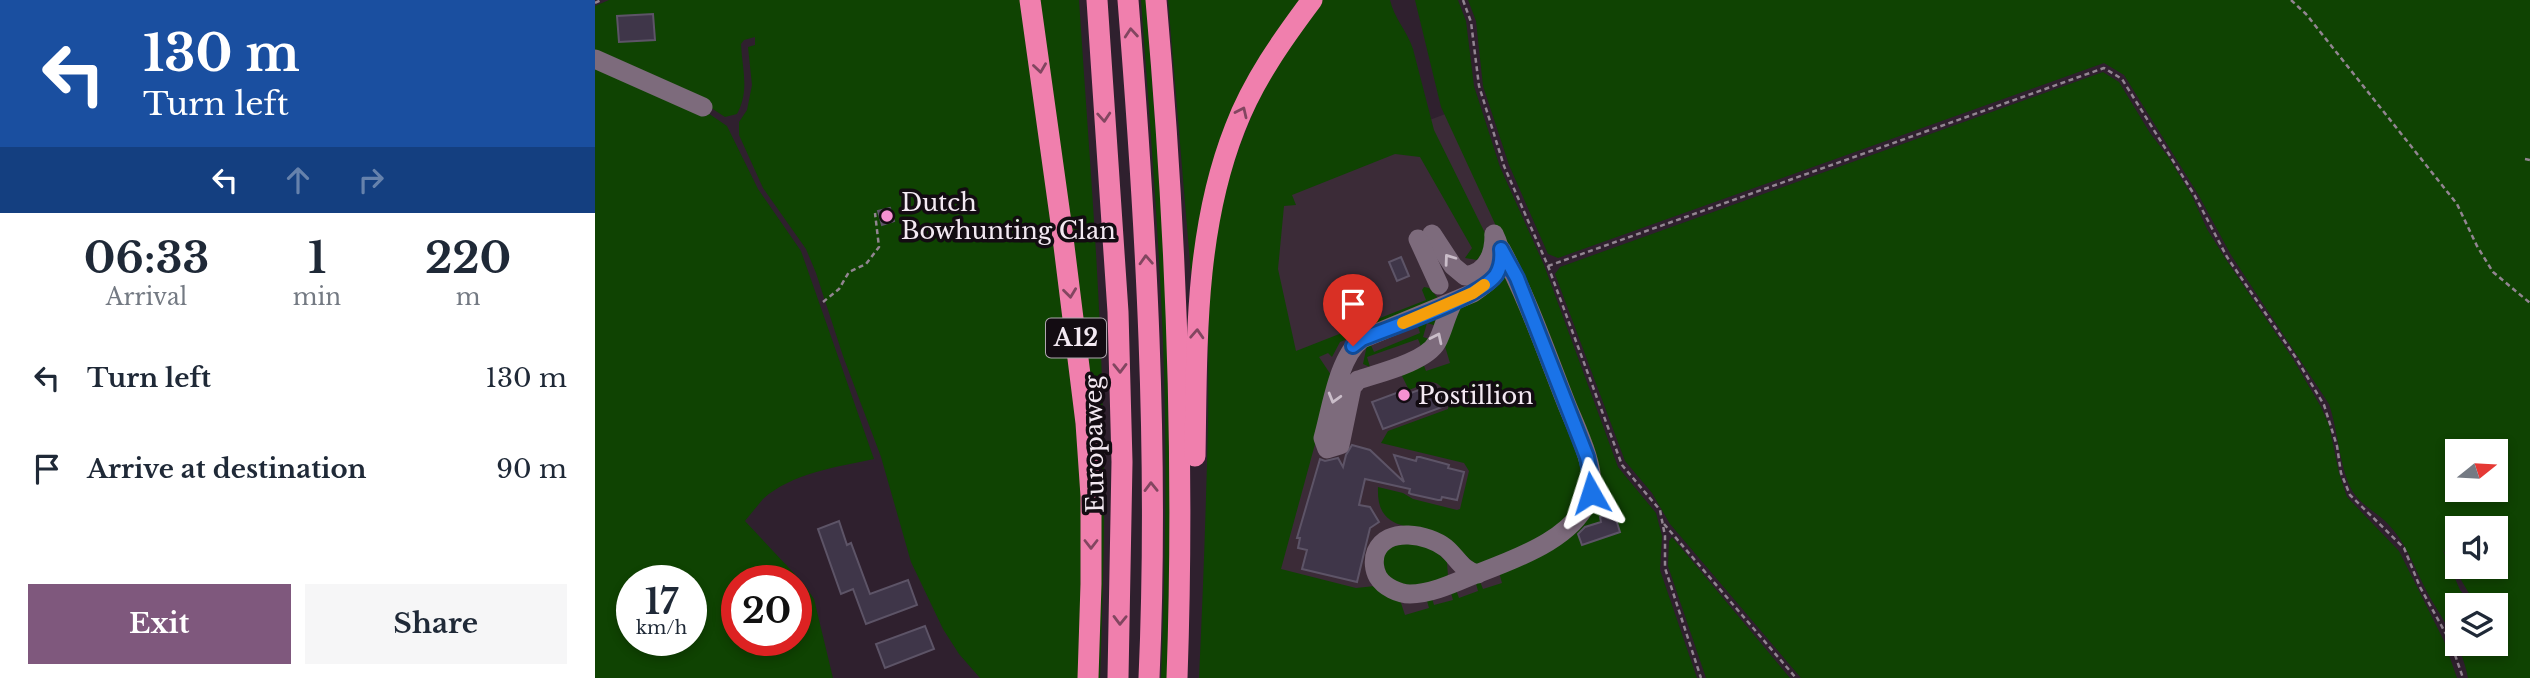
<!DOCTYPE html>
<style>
:root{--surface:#fff;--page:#f6f6f7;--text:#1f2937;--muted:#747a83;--accent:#7f587d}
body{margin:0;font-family:"Libre Baskerville",serif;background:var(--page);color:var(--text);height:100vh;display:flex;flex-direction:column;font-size:26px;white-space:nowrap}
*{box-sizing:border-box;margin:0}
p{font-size:23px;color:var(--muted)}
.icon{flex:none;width:38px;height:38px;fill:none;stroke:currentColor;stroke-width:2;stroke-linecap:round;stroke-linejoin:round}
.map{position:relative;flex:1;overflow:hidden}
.side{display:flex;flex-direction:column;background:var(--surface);width:595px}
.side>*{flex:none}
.guide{background:#1a4fa0;color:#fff;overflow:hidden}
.needle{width:46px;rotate:72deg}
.fabs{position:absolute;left:1850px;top:439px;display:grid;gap:14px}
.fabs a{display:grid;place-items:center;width:63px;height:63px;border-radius:0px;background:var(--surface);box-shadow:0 4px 10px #0003;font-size:35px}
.speed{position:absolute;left:21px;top:565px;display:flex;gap:14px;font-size:35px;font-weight:700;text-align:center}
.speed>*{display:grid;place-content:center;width:91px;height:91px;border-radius:50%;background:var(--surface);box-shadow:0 4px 10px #0003;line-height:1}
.speed small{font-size:18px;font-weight:400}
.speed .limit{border:10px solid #d22;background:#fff;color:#111}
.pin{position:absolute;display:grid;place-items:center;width:60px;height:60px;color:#fff;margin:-72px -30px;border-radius:50% 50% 50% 0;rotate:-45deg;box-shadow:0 0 7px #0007}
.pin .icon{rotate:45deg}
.me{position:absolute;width:77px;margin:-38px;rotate:354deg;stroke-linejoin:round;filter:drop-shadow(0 0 5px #0008)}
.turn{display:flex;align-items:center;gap:24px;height:147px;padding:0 28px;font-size:32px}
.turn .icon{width:91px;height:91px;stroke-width:2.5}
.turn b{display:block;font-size:49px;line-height:60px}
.lanes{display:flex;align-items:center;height:66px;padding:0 28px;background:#0003;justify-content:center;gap:35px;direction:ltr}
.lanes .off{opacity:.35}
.eta{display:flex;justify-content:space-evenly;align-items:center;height:119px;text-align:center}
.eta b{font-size:42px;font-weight:800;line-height:49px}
.button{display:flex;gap:14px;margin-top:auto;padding:14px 28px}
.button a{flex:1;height:80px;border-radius:0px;background:var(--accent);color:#fff;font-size:28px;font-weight:800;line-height:80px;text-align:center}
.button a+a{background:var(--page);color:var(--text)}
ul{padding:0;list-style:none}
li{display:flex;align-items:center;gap:21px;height:91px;padding:0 28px}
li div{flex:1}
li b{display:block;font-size:26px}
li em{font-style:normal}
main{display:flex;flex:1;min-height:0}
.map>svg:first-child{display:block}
</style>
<main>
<section class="side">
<div class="guide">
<div class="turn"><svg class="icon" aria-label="left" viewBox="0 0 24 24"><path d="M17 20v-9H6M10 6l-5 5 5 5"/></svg><div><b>130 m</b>Turn left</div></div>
<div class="lanes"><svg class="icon" aria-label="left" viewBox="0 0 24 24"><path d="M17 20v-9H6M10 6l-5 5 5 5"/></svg><svg class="icon off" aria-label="ahead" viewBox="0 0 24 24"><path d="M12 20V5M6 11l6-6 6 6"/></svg><svg class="icon off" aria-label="right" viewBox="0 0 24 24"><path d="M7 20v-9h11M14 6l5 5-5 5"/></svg></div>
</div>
<div class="eta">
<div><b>06:33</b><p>Arrival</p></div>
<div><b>1</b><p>min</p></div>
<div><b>220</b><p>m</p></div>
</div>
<ul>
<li><svg class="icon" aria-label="left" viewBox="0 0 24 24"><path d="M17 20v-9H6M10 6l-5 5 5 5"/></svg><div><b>Turn left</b></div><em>130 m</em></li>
<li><svg class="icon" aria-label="arrive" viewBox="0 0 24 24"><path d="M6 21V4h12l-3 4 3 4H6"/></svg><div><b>Arrive at destination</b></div><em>90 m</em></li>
</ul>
<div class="button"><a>Exit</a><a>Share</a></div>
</section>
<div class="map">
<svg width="1935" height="678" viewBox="0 0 1935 678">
<rect width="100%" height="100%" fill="#2f202e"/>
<!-- commercial -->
<path fill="#3b2b37" d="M 856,112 L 1036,543 L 778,630 L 655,583 L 678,178 Z"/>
<!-- green -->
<g fill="#0f4302" fill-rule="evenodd">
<path d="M 14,0 L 427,0 L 444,112 L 487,474 L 488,567 L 483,678 L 385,678 L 364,654 L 348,629 L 316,562 L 286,457 L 248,356 L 221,273 L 211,249 L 168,188 L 144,135 L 144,122 L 152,110 L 157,85 L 153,47 L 160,45 L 160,37 L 149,40 L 146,44 C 147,69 155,90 142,114 L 130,117 L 110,104 L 0,56 L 0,6 Z"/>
<path d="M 442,0 L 484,0 C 493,139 505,278 508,418 C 511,505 508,591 505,678 L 501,678 L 504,599 Z"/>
<path d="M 546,0 L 551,0 L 571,269 L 577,484 L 573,678 L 566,678 C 570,575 572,473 569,370 C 565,247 555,123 546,0 Z"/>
<path d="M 573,0 L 706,0 L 682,32 L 597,286 Z"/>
<path d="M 727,0 L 795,0 C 799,18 812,31 818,49 L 839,130 L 892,237 L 894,244 L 882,260 L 870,258 L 877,248 L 825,157 L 800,154 L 697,195 L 701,205 L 689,206 L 683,269 L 701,351 L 831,300 L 827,290 L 829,287 L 834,288 L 843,298 L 841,303 L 745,342 L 737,357 L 733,353 L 724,357 L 738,378 L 686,569 L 761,588 L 780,586 L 805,600 L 810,615 L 834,608 L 831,597 L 836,595 L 839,605 L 858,600 L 855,589 L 860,587 L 864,598 L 883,591 L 880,580 L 884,579 L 888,589 L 907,583 L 904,572 L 999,507 L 920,267 L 846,107 L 820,0 L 863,0 L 871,21 L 879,86 L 905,167 L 949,265 L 1023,467 L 1061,513 L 1067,536 L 1065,570 L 1102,678 L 604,678 C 608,593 611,509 613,424 C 614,359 610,287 623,223 C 640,141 674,65 727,0 Z"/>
<path d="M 873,0 L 1935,0 L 1935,678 L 1873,678 C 1867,643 1844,616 1829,586 C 1818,564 1811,543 1794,525 C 1783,513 1767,506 1758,492 C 1745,471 1743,430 1734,404 L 1636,255 L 1603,194 L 1529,75 L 1509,63 L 963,258 L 953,254 L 914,165 L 888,86 L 881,21 ZM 1862,452 L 1900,452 L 1900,490 L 1862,490 ZM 1862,528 L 1900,528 L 1900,567 L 1862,567 ZM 1847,548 L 1881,605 L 1900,606 L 1900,644 L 1862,644 L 1862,606 L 1878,605 L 1865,590 Z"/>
<path d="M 0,61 L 107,109 L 132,126 L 163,189 L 206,251 L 279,459 C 242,467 197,473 168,499 C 162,506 156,514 150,521 L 209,584 L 219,599 L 238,678 L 0,678 ZM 37,581 L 96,581 L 96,640 L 37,640 ZM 142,581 L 201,581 L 201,640 L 142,640 Z"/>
<path d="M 1508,72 L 1524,82 L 1555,133 L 1574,158 L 1597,196 L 1612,229 L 1630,258 L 1698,359 L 1726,407 L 1734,425 L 1744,473 L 1752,497 L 1804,551 L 1849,641 L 1862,678 L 1206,678 L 1075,524 L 1057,493 L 1030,461 L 960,274 L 965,267 Z"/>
<path d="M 911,272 L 988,458 L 992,493 L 960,532 L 883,566 C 871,557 857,541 844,535 C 814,524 781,531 783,487 L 808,493 L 818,499 L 862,510 L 865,509 L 874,471 L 869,463 L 786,443 L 793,431 L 853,409 C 855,400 848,382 836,382 C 830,382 820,388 814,390 L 805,372 L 828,363 L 831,371 L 855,363 L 849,343 L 858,313 Z"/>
<path d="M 844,313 L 842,326 L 832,323 L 828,337 L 837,340 L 827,349 L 823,339 L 772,357 L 775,367 L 768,364 L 772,345 L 775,343 L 779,352 L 825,333 L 822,323 Z"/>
<path d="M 1077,537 L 1195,678 L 1111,678 L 1073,566 L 1074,541 Z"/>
<path d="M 805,541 L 837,548 L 852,562 L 853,577 L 814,588 L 791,576 L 787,554 Z"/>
</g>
<!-- building -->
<g fill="#3f3649" stroke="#5d5467" stroke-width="2">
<path d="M 58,14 L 60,40 L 24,42 L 22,16 Z"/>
<path d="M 295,208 L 299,221 L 287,225 L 283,211 Z"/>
<path d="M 806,257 L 814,276 L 802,281 L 794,262 Z"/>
<path d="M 835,386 L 837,393 L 844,391 L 850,406 L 788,429 L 777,402 L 812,389 L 813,394 Z"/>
<path d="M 757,445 L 775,450 L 809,482 L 799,455 L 821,461 L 822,457 L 825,457 L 851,464 L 854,465 L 853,468 L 869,472 L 862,500 L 847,497 L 846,500 L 843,500 L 816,494 L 814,493 L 815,489 L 770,479 L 764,505 L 775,507 L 784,522 L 775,528 L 762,582 L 707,569 L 712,550 L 703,548 L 705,538 L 702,538 L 725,459 L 730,461 L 743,458 L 748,467 L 751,455 Z"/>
<path d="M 1019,513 L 1025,532 L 987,545 L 983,534 L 990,527 L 1006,522 L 1005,517 Z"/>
<path d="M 244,521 L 252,545 L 256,543 L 275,594 L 313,580 L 322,605 L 271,624 L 258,589 L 246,594 L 223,529 Z"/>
<path d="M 330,626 L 339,649 L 290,668 L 281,644 Z"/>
</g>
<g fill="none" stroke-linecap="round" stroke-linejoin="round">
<!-- path -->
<g stroke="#928591" stroke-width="2.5" stroke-dasharray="5 3.5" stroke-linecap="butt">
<path d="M 868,0 L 876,22 L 884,86 L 909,166 L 953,266 L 1027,465 L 1065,510 L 1070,536 L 1070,568 L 1106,678"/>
<path d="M 1696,0 L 1711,14 L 1862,204 L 1882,246 L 1898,272 L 1935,303"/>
<path d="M 0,3 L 6,0"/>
<path d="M 1930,159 L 1935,160"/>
<path d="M 953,266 L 1509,68 L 1527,79 L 1600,196 L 1632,257 L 1701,358 L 1729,405 L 1742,446 L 1746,473 L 1755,495 L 1809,548 L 1825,587 L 1856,643 L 1868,678"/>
<path d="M 777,301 L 783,314"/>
<path d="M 228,302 L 244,289 L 254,272 L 271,264 L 284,247 L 280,213"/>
<path d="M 1069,524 L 1201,678"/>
</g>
<!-- minor -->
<g stroke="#7d6b7c" stroke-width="19">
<path d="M 0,59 L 108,107"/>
<path d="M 837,234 L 858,266 L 870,276 C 891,273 899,255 899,235"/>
<path d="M 823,239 L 844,285"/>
<path d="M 859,301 C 851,314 849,329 842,342 C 831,362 784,373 763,380 L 757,387 L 745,445 L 732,449 L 728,438 C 736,410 743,357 767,339 L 878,293 C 904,275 914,265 899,234"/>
<path d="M 883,574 C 867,571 862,557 851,548 C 833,534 792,526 781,552 C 778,560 779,570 783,577 C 789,587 804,594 815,594 C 835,594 857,584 876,576 C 915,561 987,538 996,490 C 1001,465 979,424 970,400 C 950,349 932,297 906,249"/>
</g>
<!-- highway -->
<g stroke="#f07fad" stroke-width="21">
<path d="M 435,0 L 467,230 L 491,423 L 496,496 L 496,584 L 493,678"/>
<path d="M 502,0 L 523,312 L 527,462 L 523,678"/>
<path d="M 533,0 C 551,225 564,452 554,678"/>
<path d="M 561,0 C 581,226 590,452 582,678"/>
<path d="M 600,456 C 602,346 599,232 640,128 C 658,81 687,40 717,0"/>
</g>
</g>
<!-- one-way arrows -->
<defs><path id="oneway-chevron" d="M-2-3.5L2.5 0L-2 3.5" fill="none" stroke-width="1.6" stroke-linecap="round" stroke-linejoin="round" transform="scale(1.75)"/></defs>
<g stroke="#824660">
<use href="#oneway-chevron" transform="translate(536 33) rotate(-95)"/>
<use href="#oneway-chevron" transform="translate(445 68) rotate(82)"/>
<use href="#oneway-chevron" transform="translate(647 112) rotate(-65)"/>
<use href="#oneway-chevron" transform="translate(509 117) rotate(86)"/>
<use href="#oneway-chevron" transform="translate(551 260) rotate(-93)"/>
<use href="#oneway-chevron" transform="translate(475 293) rotate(83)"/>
<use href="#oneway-chevron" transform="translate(602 334) rotate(-87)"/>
<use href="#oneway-chevron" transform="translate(525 368) rotate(89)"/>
<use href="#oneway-chevron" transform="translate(556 487) rotate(-91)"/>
<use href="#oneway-chevron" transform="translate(496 544) rotate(90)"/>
<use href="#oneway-chevron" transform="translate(525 620) rotate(91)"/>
</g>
<g stroke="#cabdc9">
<use href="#oneway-chevron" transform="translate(854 259) rotate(-126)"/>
<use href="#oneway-chevron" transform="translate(842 338) rotate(-64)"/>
<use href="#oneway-chevron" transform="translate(739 398) rotate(106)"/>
</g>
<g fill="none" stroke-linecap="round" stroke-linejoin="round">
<!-- route casing -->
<g stroke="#114b97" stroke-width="18">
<path id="route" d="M 758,346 L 767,339 C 796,327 884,298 901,275 C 906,267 907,258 906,249 L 922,278 L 992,457 L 997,482 L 996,493"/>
</g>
<!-- route -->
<use href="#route" stroke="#1a73e8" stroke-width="12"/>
<!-- slow -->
<path stroke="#f59e0b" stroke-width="12" d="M 808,323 L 878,293 L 889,285"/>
</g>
<!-- markers -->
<g fill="#f591d2" stroke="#130c12" stroke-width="2.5">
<circle cx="292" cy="216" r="7"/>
<circle cx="809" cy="395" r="7"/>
</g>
<g text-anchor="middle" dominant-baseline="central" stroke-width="7" stroke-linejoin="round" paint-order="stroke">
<!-- shield labels -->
<rect fill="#130c12" stroke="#b0a7af" stroke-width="2" x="451" y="318.5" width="60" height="39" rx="5"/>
<g font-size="23" font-weight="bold" fill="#f3e9f2">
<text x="481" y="338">A12</text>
</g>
<!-- poi labels -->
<g font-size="24" fill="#f3e9f2" stroke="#130c12" text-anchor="start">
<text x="306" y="202">Dutch<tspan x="306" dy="28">Bowhunting Clan</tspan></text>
<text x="823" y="395">Postillion</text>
</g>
<!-- street labels -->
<g font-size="24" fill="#f3e9f2" stroke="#130c12">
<text transform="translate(499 444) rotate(-91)">Europaweg</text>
</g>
</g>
</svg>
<div class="fabs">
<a><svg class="needle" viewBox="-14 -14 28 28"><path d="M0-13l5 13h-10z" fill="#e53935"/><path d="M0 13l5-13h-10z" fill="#747a83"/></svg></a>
<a><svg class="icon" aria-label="sound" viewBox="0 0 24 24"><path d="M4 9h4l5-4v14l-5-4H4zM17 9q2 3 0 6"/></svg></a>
<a><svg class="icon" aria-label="layers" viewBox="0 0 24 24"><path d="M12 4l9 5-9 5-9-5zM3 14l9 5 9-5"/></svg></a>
</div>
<div class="speed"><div>17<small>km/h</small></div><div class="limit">20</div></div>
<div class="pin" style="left:758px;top:346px;background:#d93025"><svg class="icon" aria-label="arrive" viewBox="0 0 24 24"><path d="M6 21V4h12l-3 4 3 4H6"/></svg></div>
<svg class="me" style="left:996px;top:493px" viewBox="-20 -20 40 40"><path d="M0-17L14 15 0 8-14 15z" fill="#1a73e8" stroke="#fff" stroke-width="4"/></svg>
</div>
</main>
